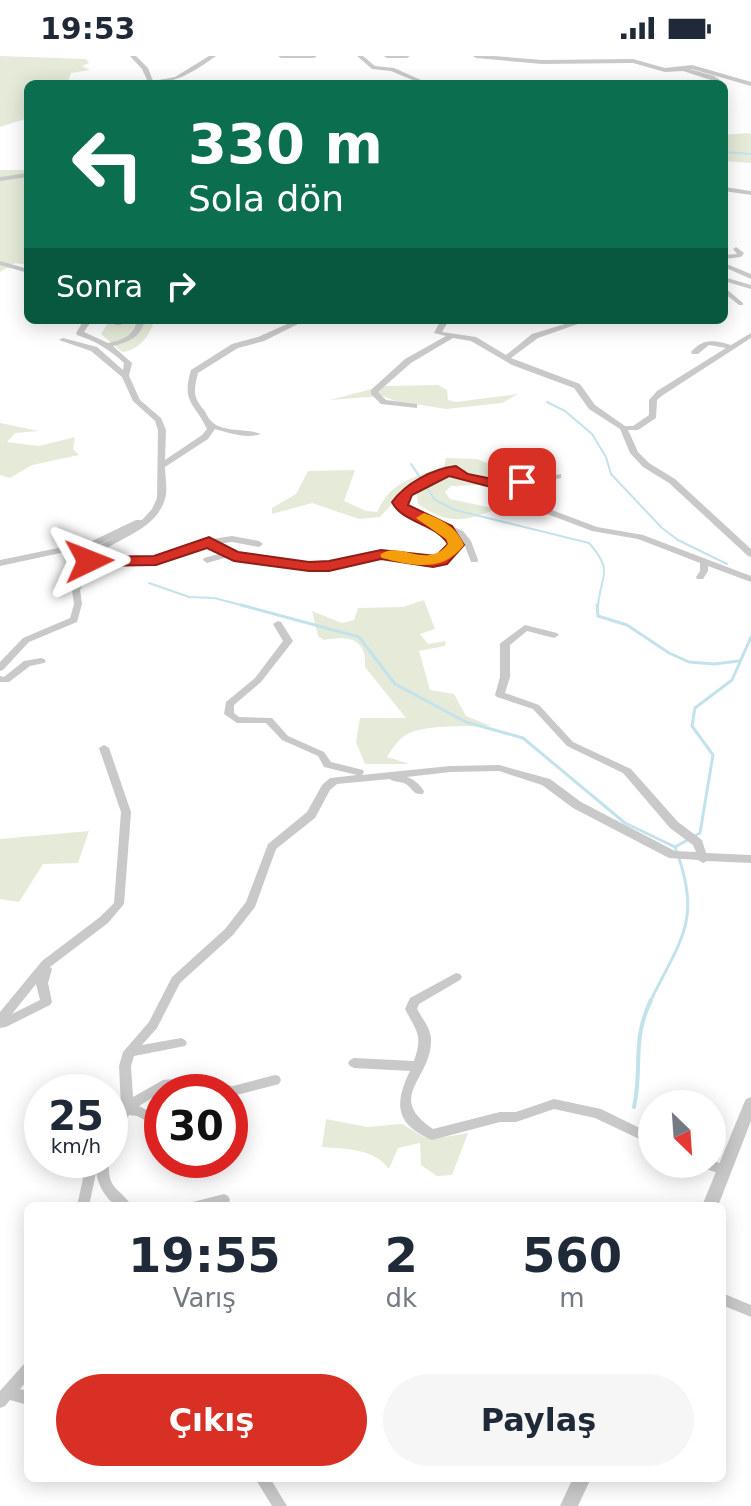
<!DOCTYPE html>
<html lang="tr">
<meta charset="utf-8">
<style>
:root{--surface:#fff;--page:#f6f6f7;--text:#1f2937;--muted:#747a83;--accent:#d93025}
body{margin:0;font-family:"DejaVu Sans",sans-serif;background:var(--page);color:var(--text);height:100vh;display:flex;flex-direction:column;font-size:30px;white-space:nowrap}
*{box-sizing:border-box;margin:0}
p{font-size:26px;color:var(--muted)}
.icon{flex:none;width:44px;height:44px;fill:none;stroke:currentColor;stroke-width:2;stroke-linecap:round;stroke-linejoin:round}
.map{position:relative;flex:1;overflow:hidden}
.side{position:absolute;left:24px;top:1146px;width:702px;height:280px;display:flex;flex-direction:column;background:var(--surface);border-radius:12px;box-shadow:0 4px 20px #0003}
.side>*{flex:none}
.top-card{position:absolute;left:24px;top:24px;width:704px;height:244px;border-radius:12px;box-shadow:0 4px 20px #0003;background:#0b6e4f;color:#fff;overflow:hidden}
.needle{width:52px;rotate:155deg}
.tools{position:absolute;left:638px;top:1034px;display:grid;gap:16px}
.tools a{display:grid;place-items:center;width:88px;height:88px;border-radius:50%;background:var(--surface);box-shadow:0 4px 20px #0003;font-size:40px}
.speed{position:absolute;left:24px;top:1018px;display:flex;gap:16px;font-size:40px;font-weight:700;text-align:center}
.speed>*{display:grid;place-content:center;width:104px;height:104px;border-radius:50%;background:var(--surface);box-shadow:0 4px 20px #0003;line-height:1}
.speed small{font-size:20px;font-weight:400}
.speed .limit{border:12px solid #d22;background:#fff;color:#111}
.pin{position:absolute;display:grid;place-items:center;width:68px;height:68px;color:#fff;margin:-34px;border-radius:16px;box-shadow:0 4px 12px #0006}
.me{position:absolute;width:88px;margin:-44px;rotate:88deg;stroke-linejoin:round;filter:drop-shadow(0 0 6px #0008)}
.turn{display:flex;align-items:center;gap:28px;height:168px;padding:0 32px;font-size:36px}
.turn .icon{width:104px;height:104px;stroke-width:2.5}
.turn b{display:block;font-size:56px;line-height:68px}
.then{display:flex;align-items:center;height:76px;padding:0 32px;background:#0003;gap:16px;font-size:30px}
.eta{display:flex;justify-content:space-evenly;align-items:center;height:136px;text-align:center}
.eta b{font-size:48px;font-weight:700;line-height:56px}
.button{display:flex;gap:16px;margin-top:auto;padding:16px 32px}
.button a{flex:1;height:92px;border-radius:48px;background:var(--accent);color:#fff;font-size:32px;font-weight:700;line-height:92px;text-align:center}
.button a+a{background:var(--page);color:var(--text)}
.status{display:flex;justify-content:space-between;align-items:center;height:56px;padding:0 40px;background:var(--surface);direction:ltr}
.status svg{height:22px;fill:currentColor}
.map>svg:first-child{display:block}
</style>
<div class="status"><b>19:53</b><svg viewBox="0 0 49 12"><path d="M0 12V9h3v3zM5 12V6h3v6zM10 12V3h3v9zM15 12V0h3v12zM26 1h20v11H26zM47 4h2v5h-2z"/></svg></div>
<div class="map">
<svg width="751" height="1450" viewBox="0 0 751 1450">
<rect width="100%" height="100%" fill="#fff"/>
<!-- green -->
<g fill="#e5ebd8">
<path d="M 0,0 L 86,3 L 89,7 L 82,10 L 90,14 L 71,17 L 68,26 L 71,28 L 28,28 L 28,62 L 0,71 Z"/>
<path d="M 748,77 L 751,78 L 751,107 L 724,105 L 724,79 Z"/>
<path d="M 0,114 L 28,114 L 28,209 L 15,207 L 0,216 Z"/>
<path d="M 110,264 L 154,264 C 150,280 139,294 122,296 L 101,278 Z"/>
<path d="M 438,329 L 447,334 L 448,344 L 456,346 L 518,338 L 502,347 L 446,353 L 396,345 L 382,340 L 330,344 L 383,330 Z"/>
<path d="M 0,367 L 39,375 L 15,377 L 7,386 L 39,390 L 75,381 L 73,393 L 79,399 L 32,409 L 10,422 L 0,419 Z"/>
<path d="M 446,402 L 477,403 L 505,414 L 509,421 L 480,429 L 451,430 L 445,436 L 450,443 L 497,453 C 463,466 449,469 418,448 L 416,435 L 407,432 L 380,461 L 359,463 L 312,447 L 272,458 L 272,452 L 296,438 L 308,415 L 355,414 L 344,445 L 366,455 L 377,456 C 392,424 412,423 444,410 Z"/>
<path d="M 424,544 L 435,573 L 420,578 L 428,588 L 446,585 L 445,590 L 419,595 L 430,634 L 454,638 L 466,660 L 491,670 C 469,671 419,667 403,681 C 396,686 391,695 387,701 L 410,708 L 365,708 L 356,686 L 360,662 L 406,662 L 365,611 C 367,581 347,580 324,584 L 318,580 L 312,555 L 342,567 L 354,564 L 358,552 L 403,551 Z"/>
<path d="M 89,775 L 78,807 L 43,808 L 19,846 L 0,843 L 0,783 Z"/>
<path d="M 326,1063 L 367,1071 L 402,1068 L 424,1081 L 433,1083 L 468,1077 L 452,1119 L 437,1120 L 421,1109 L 420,1087 L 398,1092 L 389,1113 C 373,1092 347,1093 322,1091 Z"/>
</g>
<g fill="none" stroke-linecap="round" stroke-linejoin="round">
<!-- stream-far2 -->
<g stroke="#c3e3ec" stroke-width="2">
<path d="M 724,96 L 751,98"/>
<path d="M 547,346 L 565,355 L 592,378 L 606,401 L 611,418 L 662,472 L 678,484 L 727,508"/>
<path d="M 411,408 L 435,444 L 455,454 L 589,487 C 615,516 600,519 598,551"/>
<path d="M 149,527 L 189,541 L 214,542 L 249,551"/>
</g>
<!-- stream-far1 -->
<g stroke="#c3e3ec" stroke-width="3">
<path d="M 241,549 L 359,581 L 395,628 L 466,666 L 523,682 L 625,767 L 675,791"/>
<path d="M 597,549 L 598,560 L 627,569 L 669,597 L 689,606 L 714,608 L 739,605"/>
<path d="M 650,946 C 681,882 703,864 675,791 L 700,777 L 713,699 L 692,670 L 695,652 L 732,624 L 751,581"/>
</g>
<!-- stream -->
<path stroke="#c3e3ec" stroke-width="4" d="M 634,1051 C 643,1011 631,985 651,944"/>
<!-- minor -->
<g fill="#c9c9c9" fill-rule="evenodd">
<path d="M 130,0 L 136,0 L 148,12 L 153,25 L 175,21 L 209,0 L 216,0 C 195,15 175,28 149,28 L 142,13 Z"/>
<path d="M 278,0 L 317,0 L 314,2 L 281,2 Z"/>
<path d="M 357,0 L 363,0 L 375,10 L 394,12 L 430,28 L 422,28 L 391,15 L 372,13 Z"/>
<path d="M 384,0 L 410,0 L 407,2 L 387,2 Z"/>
<path d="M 473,0 L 494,0 L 542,4 L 633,3 L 665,12 L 692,9 L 751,26 L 751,30 L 692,13 L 690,13 L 714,20 L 723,26 L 713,28 L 673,28 L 676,26 L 714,25 L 683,15 L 665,16 L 633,7 L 542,8 L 476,2 Z"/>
<path d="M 435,26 L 470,26 L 473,28 L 432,28 Z"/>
<path d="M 28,117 L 28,121 L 0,125 L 0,121 Z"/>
<path d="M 724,131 L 751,135 L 751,139 L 724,135 Z"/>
<path d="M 736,191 L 744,197 L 741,201 L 724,203 L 724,199 L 737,198 L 733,193 Z"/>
<path d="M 0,205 L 28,213 L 28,217 L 0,209 Z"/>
<path d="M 724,207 L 751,218 L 751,223 L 724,211 Z"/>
<path d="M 724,221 L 751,229 L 751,233 L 724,225 Z"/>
<path d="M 724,231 L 743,247 L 743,249 L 739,249 L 724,237 Z"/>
<path d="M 84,264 L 92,264 L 84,276 L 108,287 C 123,284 134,280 137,264 L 145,264 C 141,281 129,286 113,290 L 132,307 L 129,320 L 140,344 L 161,362 L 166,374 L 165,404 L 202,379 L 207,373 C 195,347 181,347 191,314 L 232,288 L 258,281 L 296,264 L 306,264 L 264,285 L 238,292 L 198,317 C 194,334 192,340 204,354 C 206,357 208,362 211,365 C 222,377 247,372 261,378 C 247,383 229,377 215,373 L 208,383 L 165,411 C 165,421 168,433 165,443 C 155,476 115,482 93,502 L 155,501 L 206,484 L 232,480 L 259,485 L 263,488 L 259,491 L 232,486 L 218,488 L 236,499 L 309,508 L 329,507 L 381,495 L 433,503 L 438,502 L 452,489 C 439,463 408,467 395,446 C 411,427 432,417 456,413 L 466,420 L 504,425 L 508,428 L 561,418 L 561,422 L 510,433 L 512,439 L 597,471 L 643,479 L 751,520 L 751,526 L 708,510 L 708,515 L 703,523 L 697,523 L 696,521 L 700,515 L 700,507 L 638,483 L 592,475 L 505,442 L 501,429 L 464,424 L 454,418 C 434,422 417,431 403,446 L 405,449 L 412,453 L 463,475 L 471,485 L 478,504 L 477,506 L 471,506 L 463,485 L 452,475 L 460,489 L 444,506 L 433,509 L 381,501 L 329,513 L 309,514 L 234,504 L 228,501 L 207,507 L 203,504 L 204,502 L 222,497 L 208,489 L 156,507 L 95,508 L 80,534 L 82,548 L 77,566 L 29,586 L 3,614 L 0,615 L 0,606 L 23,582 L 70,562 L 74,548 L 72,534 L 87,507 L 84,501 L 94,492 L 117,480 L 98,489 L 0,510 L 0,504 L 92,485 L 136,464 L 142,464 L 152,453 L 157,442 L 158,374 L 155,365 L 133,345 L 122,321 L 91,295 L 59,284 L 63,282 L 97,291 L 123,314 L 124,307 C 110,294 96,285 77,279 L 76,277 Z"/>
<path d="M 118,264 L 128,264 L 121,269 L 115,269 L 114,267 Z"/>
<path d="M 403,264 L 424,264 C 419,267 408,267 403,264 Z"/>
<path d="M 441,264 L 449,264 L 442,276 L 476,281 L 506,299 L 532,278 L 578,264 L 589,264 L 538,282 L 511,302 L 580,328 L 595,349 L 625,370 L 633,370 L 649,359 L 649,344 L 657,335 L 726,292 L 709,289 L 698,298 L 692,298 L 691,296 C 703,282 714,284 731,289 L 751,277 L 751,282 L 663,339 L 657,344 L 656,362 L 638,374 L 628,374 L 638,396 L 649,407 L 675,423 L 751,493 L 751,501 L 748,500 L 669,427 L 643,411 L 630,397 L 620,373 L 589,353 L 574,332 L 512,309 L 471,285 L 453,282 L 411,307 L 378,336 L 386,344 L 417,348 L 417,352 L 381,348 L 371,338 L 371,334 L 405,303 L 446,280 L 434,277 Z"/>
<path d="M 278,565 L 281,566 L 293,585 L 261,626 L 234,649 L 234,657 L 239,661 L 272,662 L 288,680 L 324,696 L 331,706 L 363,714 L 364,716 L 362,719 L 450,710 L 499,709 L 550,723 L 581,746 L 675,795 L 696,796 L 693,789 L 670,772 L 623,717 L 567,690 L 533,653 L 497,641 L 495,639 L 500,621 L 500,588 L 502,586 L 525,569 L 557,577 L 559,579 L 554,582 L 527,575 L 510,589 L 510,621 L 505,637 L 539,649 L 573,686 L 631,713 L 678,766 L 702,784 L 706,797 L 751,799 L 751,807 L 707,805 L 703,807 L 698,804 L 669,802 L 573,752 L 542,729 L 499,715 L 450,716 L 407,721 C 414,723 420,729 424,735 L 423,738 C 413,739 413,733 406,728 C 402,726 396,726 391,724 L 390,723 L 337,728 L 330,734 L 315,762 L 276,793 L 255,851 L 233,879 L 180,927 L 157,972 L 142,989 L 181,982 L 185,984 L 187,987 L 185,990 L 134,1000 L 131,1010 L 133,1041 L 163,1024 L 183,1022 L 233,1030 L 275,1019 L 279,1020 L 281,1024 L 279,1028 L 233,1040 L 230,1040 L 230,1036 L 208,1036 L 183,1032 L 165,1034 L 139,1050 L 162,1062 L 162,1073 L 137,1060 L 129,1059 L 114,1081 L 110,1082 L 110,1067 L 121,1050 L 119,1010 L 123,996 L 149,966 L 172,921 L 225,873 L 246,846 L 268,788 L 307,756 L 322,729 L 330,722 L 357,719 L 324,711 L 318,700 L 282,684 L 266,667 L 237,667 L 224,658 L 226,646 L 255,622 L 283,585 L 273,568 Z"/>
<path d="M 41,602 L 44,603 L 46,605 L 44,607 L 30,610 L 9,626 L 0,626 L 0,620 L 4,621 L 24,605 Z"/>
<path d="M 104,689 L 109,692 L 131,756 L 124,848 L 108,867 L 50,911 L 52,913 L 48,927 L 52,946 L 50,949 L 6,971 L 0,972 L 0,956 L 42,905 L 100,861 L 114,847 L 121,756 L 99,692 ZM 36,928 L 40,944 L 12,958 Z"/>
<path d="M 456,917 L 460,918 L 462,921 L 460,924 L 419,948 L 417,953 C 422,962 430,972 431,982 C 433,1023 384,1040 433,1073 L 500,1056 L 516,1056 L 554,1043 L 601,1053 L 652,1078 L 652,1089 L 595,1062 L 554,1053 L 516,1066 L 500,1066 L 432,1084 C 395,1068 394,1048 410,1015 L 354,1012 L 350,1010 L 348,1007 L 350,1004 L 354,1002 L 414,1005 C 423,979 417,976 405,953 L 410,942 Z"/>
<path d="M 87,1104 L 109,1104 C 107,1134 118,1130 132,1150 L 116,1150 C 105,1141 99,1131 96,1117 L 89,1150 L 77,1150 Z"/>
<path d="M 712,1104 L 729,1111 L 731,1115 L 729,1119 L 725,1120 L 704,1112 L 702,1108 L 712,1108 Z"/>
<path d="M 224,1138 L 228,1140 L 230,1144 L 228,1148 L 224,1150 L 191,1150 L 193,1146 Z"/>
<path d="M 722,1237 L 751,1249 L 751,1261 L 722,1249 Z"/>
<path d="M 28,1307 L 28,1324 L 20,1333 L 28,1335 L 28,1349 L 10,1344 L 5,1350 L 0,1352 L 0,1335 L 23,1309 Z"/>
<path d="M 255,1422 L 270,1422 L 287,1450 L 272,1450 Z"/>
</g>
<!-- tertiary -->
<g fill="#c9c9c9" fill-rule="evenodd">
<path d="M 751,1041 L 751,1065 L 718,1150 L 702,1150 L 744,1047 L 746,1043 Z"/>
<path d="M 573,1422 L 591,1422 L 578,1450 L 560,1450 Z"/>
</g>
</g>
<!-- route -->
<path fill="#d93025" stroke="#8d1f18" stroke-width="2" d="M 456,410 L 468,418 L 507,426 L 522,421 L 530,426 L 506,435 L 449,420 L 412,439 L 408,449 L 452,470 L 464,489 L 447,508 L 433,511 L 381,503 L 329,515 L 309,515 L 234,505 L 207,492 L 156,509 L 89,510 L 81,505 L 89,501 L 154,500 L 209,481 L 238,496 L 309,506 L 329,505 L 381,494 L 436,500 L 448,488 C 435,467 402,467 392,446 C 406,427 432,413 456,410 Z"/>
<!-- slow -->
<path fill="#f59e0b" d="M 424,457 C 441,463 457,471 464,489 C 443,517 413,510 382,502 L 380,499 C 399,483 426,515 448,488 L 446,483 L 416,462 Z"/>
</svg>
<div class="tools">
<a><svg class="needle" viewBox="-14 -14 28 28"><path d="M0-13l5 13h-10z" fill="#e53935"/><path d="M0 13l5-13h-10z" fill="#747a83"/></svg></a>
</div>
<div class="speed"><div>25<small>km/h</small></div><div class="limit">30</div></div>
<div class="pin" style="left:522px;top:426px;background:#d93025"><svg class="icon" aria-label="arrive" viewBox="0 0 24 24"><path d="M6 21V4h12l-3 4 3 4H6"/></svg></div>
<svg class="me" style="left:89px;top:505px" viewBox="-20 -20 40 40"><path d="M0-17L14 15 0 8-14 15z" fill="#d93025" stroke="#fff" stroke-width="4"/></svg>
<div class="top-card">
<div class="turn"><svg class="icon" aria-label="left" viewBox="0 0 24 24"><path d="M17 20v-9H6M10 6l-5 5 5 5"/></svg><div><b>330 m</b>Sola dön</div></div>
<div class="then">Sonra<svg class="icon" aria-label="right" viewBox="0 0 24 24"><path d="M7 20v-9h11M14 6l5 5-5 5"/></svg></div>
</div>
<section class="side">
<div class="eta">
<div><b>19:55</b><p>Varış</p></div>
<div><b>2</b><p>dk</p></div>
<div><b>560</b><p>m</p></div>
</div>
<div class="button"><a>Çıkış</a><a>Paylaş</a></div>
</section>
</div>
